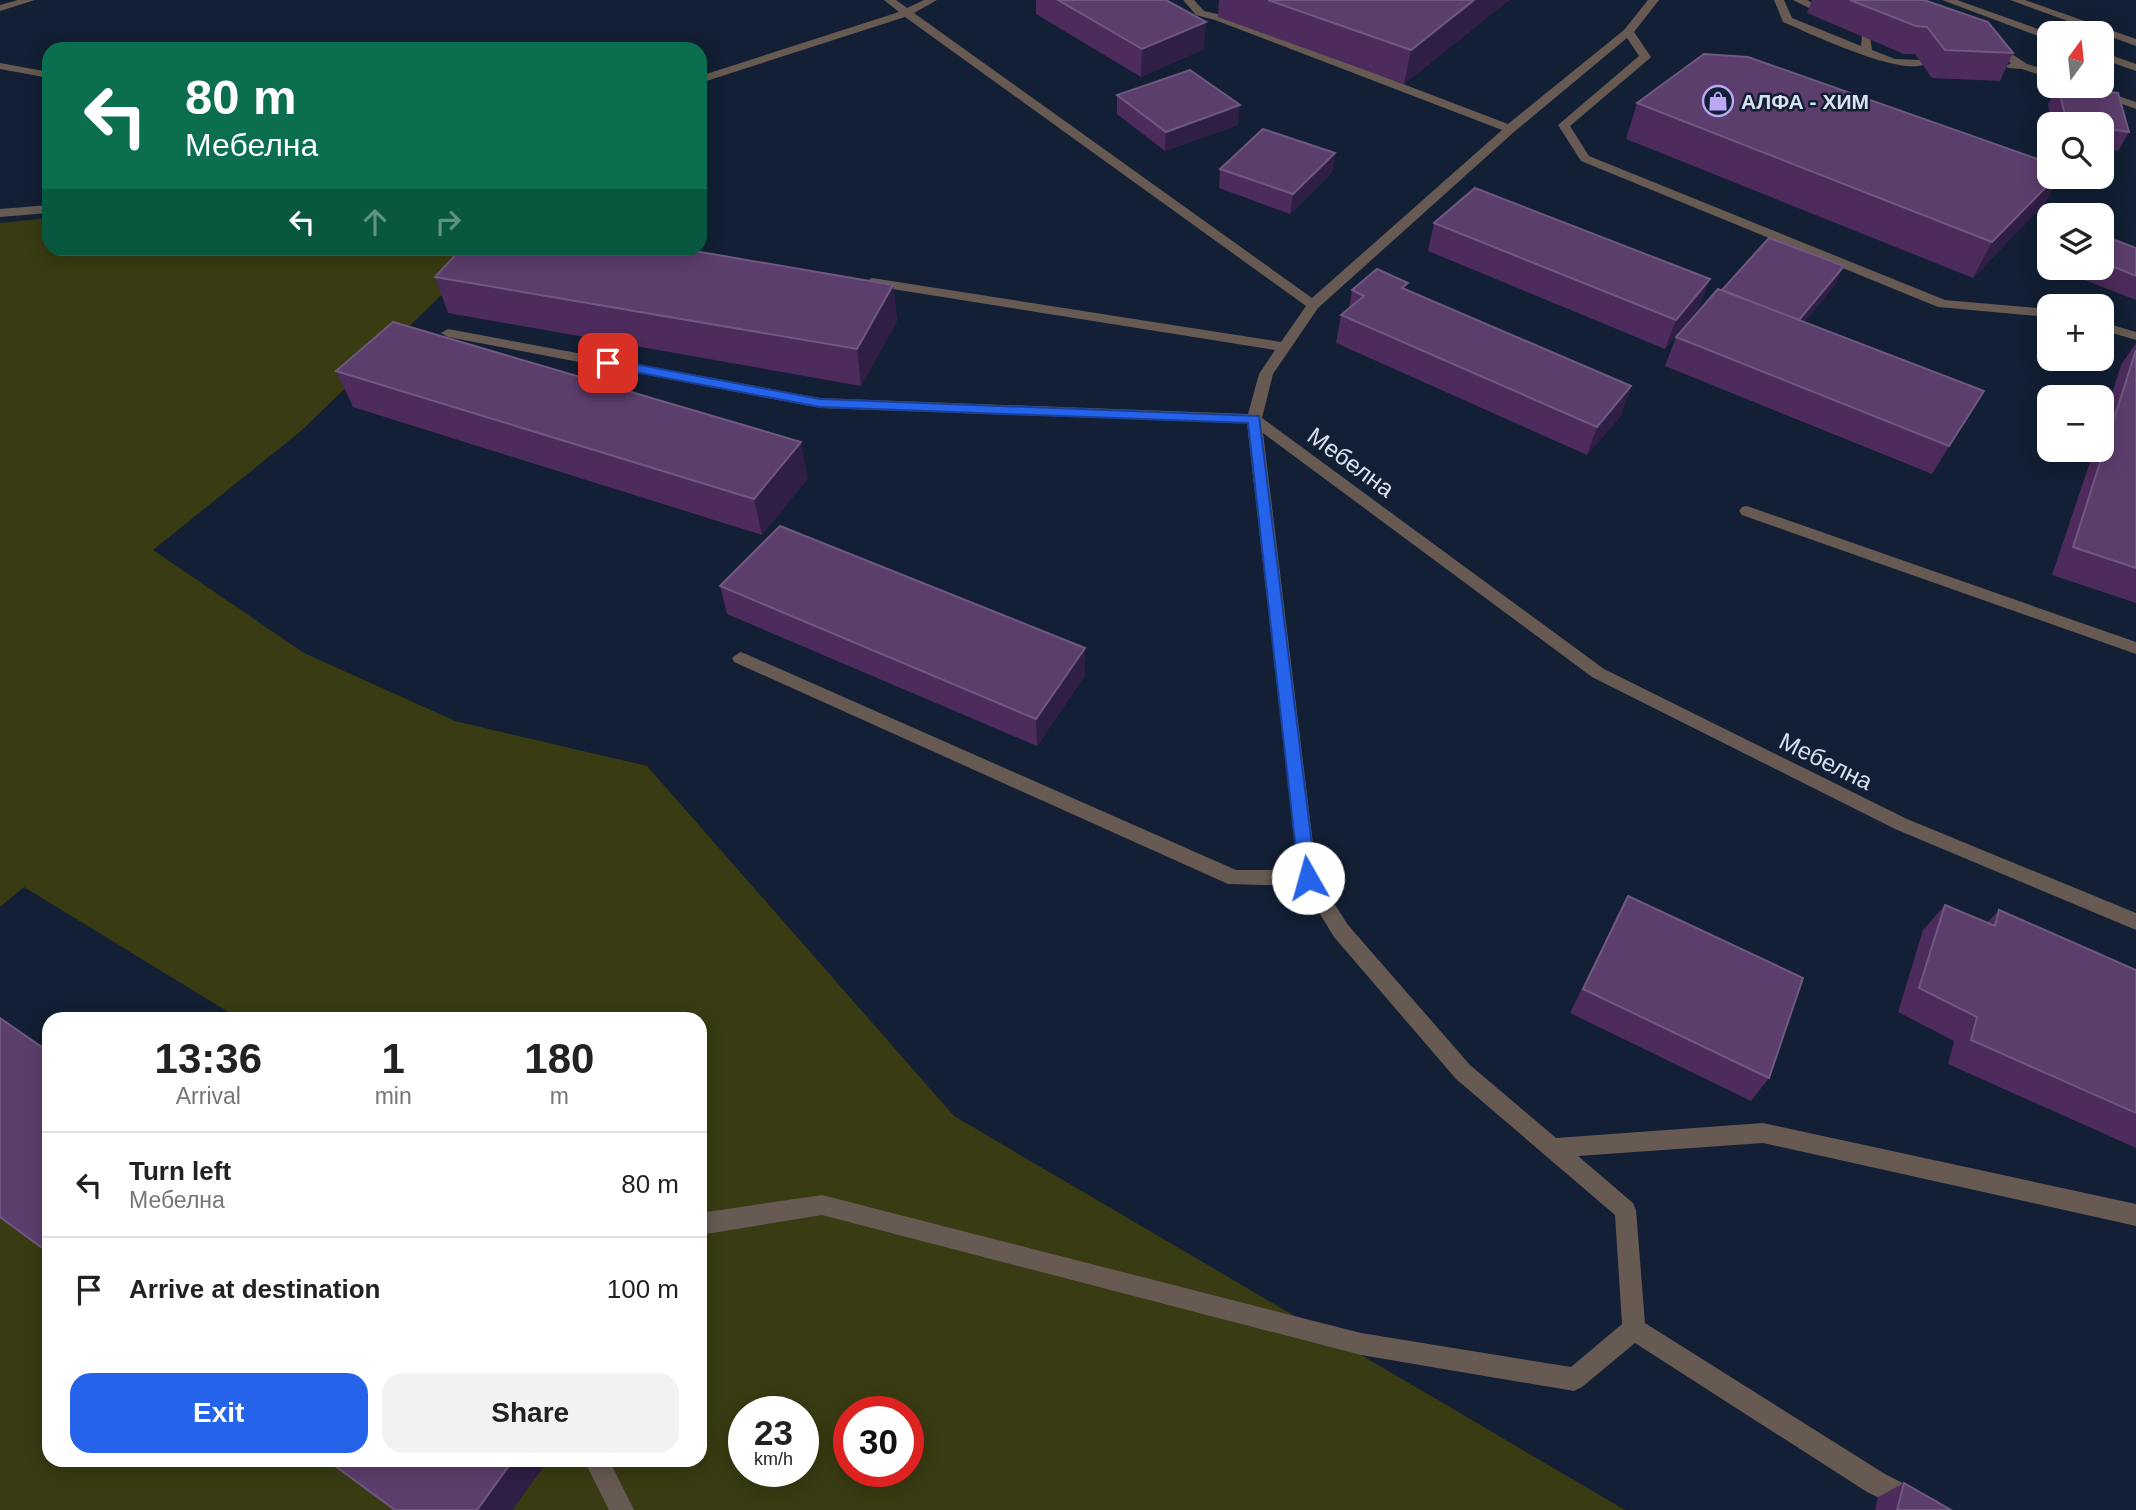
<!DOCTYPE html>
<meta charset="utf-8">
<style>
:root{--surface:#fff;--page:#f2f2f2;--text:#222;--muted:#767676;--line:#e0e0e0;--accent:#2563eb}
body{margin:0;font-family:Helvetica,sans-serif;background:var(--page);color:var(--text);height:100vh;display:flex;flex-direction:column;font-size:26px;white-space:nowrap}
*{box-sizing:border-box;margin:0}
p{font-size:23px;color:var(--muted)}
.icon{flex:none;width:38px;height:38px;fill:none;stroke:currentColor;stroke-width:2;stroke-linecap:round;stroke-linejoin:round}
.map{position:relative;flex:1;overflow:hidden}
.panel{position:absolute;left:42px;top:1012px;width:665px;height:455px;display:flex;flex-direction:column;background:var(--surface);border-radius:21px;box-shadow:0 4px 18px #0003}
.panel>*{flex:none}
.guide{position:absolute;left:42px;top:42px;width:665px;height:214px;border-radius:21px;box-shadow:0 4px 18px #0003;background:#0b6e4f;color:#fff;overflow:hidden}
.needle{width:46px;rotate:15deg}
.fabs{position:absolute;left:2037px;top:21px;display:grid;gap:14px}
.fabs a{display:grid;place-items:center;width:77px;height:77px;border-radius:14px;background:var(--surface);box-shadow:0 4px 18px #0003;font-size:35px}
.speed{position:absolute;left:728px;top:1396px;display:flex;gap:14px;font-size:35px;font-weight:700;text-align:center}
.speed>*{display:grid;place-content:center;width:91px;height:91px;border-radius:50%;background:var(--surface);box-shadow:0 4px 18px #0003;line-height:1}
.speed small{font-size:18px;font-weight:400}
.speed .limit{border:10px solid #d22;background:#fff;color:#111}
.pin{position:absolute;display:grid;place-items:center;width:60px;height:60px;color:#fff;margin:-30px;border-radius:14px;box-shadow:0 4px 10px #0006}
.me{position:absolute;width:77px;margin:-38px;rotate:353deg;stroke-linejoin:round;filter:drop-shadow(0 0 5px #0008)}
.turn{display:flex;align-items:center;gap:24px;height:147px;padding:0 28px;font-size:32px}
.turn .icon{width:91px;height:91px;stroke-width:2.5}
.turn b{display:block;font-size:49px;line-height:60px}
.lanes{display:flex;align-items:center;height:66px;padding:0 28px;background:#0003;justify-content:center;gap:35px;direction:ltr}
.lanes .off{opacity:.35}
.eta{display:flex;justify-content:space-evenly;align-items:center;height:119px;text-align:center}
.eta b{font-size:42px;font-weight:600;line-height:49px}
.primary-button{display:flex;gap:14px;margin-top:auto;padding:14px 28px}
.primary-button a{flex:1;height:80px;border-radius:21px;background:var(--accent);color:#fff;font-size:28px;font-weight:600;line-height:80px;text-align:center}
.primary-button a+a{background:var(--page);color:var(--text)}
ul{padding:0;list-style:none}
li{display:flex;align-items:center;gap:21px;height:105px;padding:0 28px;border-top:2px solid var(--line)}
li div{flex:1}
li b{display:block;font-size:26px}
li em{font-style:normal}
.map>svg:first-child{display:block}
</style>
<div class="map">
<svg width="2136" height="1510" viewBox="0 0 2136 1510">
<rect width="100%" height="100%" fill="#121f34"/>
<!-- green -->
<g fill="#393b12" fill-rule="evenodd">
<path d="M 49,218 L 49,248 L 489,249 L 301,431 L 153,550 L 304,653 L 455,721 L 647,766 L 954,1116 L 1625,1510 L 512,1510 L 548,1460 L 700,1460 L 700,1018 L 238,1018 L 24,887 L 0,907 L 0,223 ZM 744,1412 L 803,1412 L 803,1472 L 744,1472 ZM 849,1412 L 908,1412 L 908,1472 L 849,1472 Z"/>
<path d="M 0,1214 L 49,1251 L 49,1460 L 330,1460 L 398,1510 L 0,1510 Z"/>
</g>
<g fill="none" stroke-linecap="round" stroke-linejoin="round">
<!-- minor -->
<g fill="#665a52" fill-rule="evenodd">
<path d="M 18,0 L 35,0 L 0,11 L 0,5 Z"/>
<path d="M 884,0 L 896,0 L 907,8 L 924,0 L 937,0 L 914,13 L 1312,298 L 1502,130 L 1215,20 L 1196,15 L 1183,0 L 1194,0 L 1204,11 L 1222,15 L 1508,124 L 1624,30 L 1648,0 L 1659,0 L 1634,32 L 1651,57 L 1649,59 L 1570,126 L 1589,156 L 1945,300 L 2049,309 L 2049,317 L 1938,307 L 1581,161 L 1558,125 L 1639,56 L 1627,38 L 1514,132 L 1318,308 L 1273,374 L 1262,418 L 1604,669 L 1907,819 L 2136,913 L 2136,930 L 1895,829 L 1592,677 L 1263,433 L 1317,877 L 1348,925 L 1470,1065 L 1556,1138 L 1763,1123 L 2136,1204 L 2136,1226 L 1763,1143 L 1578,1156 L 1633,1203 L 1636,1210 L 1645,1323 L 1885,1474 L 1938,1501 L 1941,1510 L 1904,1510 L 1867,1492 L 1635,1343 L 1582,1387 L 1574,1391 L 1361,1355 L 822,1215 L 700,1235 L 700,1213 L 822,1195 L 1361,1333 L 1571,1367 L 1622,1324 L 1615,1215 L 1456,1079 L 1334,937 L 1303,886 L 1228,884 L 734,662 L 732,658 L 740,652 L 746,654 L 1236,870 L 1298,870 L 1247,423 L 820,408 L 448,337 L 441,333 L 448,329 L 820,398 L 1248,414 L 1259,374 L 1275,350 L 867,285 L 865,282 L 872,278 L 1281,342 L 1306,306 L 905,17 L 700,83 L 700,76 L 899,12 Z"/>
<path d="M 1774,0 L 1784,0 L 1792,18 L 1861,46 L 1862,36 L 1870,36 L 1872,50 L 1895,59 L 1921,60 L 1927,63 C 1905,79 1809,33 1783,22 Z"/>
<path d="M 1793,0 L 1807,0 L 1820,7 L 1811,9 Z"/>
<path d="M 1942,0 L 1957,0 L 2049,33 L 2049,40 Z"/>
<path d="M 2010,0 L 2025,0 L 2136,39 L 2136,46 Z"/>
<path d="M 1987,43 L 1995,43 L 2027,64 L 2049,71 L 2049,78 L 2022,69 L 2008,68 L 2006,66 L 2011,63 L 1987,47 Z"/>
<path d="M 2102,52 L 2136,64 L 2136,71 L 2102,59 Z"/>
<path d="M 0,63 L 49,72 L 49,78 L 0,69 Z"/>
<path d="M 2072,86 L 2088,86 L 2136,102 L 2136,109 Z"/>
<path d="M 49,205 L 49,213 L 0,217 L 0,209 Z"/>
<path d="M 2102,322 L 2136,332 L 2136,340 L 2102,330 Z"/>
<path d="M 1747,506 L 2136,642 L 2136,654 L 1742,515 L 1739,511 L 1742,507 Z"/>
<path d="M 584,1460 L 609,1460 L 634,1510 L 609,1510 Z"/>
</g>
</g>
<!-- wall -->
<g fill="#4d2b5c">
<path d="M 1036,0 L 1166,0 L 1204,49 L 1141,77 L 1036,14 Z"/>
<path d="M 1219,0 L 1509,0 L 1404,84 L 1218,17 Z"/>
<path d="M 1812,0 L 1924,0 L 2013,53 L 2000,81 L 1932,78 L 1915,54 L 1904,54 L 1807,13 Z"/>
<path d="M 2058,86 L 2063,86 L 2129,132 L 2118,151 L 2102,149 L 2102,124 L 2052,124 L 2048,104 Z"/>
<path d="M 1117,95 L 1238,125 L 1165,151 L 1117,114 Z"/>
<path d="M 1637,103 L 2049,177 L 2060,177 L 2044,204 L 1973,278 L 1626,139 Z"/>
<path d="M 1335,153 L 1332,172 L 1290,214 L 1219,188 L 1220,169 Z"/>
<path d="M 1434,223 L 1710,279 L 1699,307 L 1665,349 L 1428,251 Z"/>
<path d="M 2102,235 L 2136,248 L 2136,300 L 2059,270 L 2060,268 L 2102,268 Z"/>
<path d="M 435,277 L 893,285 L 897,321 L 861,386 L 448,313 Z"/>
<path d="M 1835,285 L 1804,322 L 1984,391 L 1932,474 L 1665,366 L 1676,337 L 1722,290 Z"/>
<path d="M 1352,290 L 1407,290 L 1631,386 L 1621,415 L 1587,455 L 1336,343 L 1341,315 L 1349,308 Z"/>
<path d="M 2136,343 L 2136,603 L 2052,575 L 2094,450 L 2102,450 L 2102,425 L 2121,365 Z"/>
<path d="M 336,371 L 808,478 L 762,535 L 353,407 Z"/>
<path d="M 720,586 L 1085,675 L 1037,746 L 727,614 Z"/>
<path d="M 1628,896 L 1769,1078 L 1751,1101 L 1570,1013 L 1615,922 Z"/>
<path d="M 1945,905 L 1987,923 L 1999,910 L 2136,970 L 2136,1148 L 1948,1064 L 1954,1041 L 1898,1012 L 1923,930 Z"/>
<path d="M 1904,1483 L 1951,1510 L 1875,1510 L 1878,1497 Z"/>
</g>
<!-- shaded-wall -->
<g fill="#2f1e45">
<path d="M 1474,0 L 1509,0 L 1404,84 L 1411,50 Z"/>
<path d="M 1206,22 L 1204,49 L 1141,77 L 1142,49 Z"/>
<path d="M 1240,105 L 1238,125 L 1165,151 L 1166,132 Z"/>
<path d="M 1335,153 L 1332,172 L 1290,214 L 1293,194 Z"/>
<path d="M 2056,177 L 2060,177 L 2044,204 L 1973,278 L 1992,242 Z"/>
<path d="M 1844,266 L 1835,285 L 1784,346 L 1793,326 Z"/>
<path d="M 1710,279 L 1699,307 L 1665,349 L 1676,320 Z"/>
<path d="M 893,285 L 897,321 L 861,386 L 857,349 Z"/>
<path d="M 1631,386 L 1621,415 L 1587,455 L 1597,427 Z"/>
<path d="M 1984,391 L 1967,420 L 1932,474 L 1949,446 Z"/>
<path d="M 801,442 L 808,478 L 762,535 L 754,499 Z"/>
<path d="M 1085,648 L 1085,675 L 1037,746 L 1036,719 Z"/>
<path d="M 513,1460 L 548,1460 L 512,1510 L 477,1510 Z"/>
</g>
<!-- building -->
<g fill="#5c3e6c" stroke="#6f5881" stroke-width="2">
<path d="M 1058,0 L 1166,0 L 1206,22 L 1142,49 Z"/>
<path d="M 1268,0 L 1474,0 L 1411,50 Z"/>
<path d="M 1850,0 L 1924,0 L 1988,22 L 2013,53 L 1945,50 L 1927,27 L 1916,26 Z"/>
<path d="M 1704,54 L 1748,57 L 2049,163 L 2049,177 L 2056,177 L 1992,242 L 1637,103 Z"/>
<path d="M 1190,70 L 1240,105 L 1166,132 L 1117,95 Z"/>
<path d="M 2058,86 L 2118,93 L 2129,132 L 2102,128 L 2102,124 L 2067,124 Z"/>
<path d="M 1263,129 L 1335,153 L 1293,194 L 1220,169 Z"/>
<path d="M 1475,188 L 1710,279 L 1676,320 L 1434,223 Z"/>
<path d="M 2102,235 L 2136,248 L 2136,276 L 2102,262 Z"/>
<path d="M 1769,238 L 1844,266 L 1799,320 L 1722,290 Z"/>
<path d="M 462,248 L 677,248 L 893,285 L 857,349 L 435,277 Z"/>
<path d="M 1377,269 L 1408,283 L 1402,288 L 1631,386 L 1597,427 L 1341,315 L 1364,296 L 1352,290 Z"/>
<path d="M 1718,289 L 1984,391 L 1949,446 L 1676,337 Z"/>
<path d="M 393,322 L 801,442 L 754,499 L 336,371 Z"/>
<path d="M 2136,350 L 2136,568 L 2073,547 Z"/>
<path d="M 780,526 L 1085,648 L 1036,719 L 720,586 Z"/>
<path d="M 1628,896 L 1803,978 L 1769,1078 L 1583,989 Z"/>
<path d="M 1945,905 L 1995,926 L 1999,910 L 2136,970 L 2136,1113 L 1971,1040 L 1977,1017 L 1919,988 Z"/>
<path d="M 0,1018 L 49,1052 L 49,1253 L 0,1217 Z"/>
<path d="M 327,1460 L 513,1460 L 477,1510 L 395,1510 Z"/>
<path d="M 1904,1483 L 1951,1510 L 1897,1510 Z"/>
</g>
<!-- route -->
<path fill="#2563eb" stroke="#184099" stroke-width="2" d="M 608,359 L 820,399 L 1259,416 L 1316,878 L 1314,883 L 1302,883 L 1299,878 L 1248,423 L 820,407 L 603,366 L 603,360 Z"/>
<!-- icons -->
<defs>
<g id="shop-ring" transform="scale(1.575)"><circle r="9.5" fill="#121f34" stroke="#baaaf6" stroke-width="1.5"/><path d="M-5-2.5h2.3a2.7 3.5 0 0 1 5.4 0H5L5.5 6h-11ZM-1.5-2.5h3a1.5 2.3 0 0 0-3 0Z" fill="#baaaf6"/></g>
</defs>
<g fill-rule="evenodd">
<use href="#shop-ring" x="1718" y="101"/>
</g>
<g text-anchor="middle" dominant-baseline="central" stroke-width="5" stroke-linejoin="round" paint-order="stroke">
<!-- far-poi labels -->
<g font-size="21" font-weight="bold" fill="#d9e2f1" stroke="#121f34" text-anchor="start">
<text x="1741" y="101">АЛФА - ХИМ</text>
</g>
<!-- street labels -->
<g font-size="24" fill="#d9e2f1" stroke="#121f34">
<text transform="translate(1351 462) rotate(36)">Мебелна</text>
<text transform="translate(1826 761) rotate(26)">Мебелна</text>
</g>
</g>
</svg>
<div class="fabs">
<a><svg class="needle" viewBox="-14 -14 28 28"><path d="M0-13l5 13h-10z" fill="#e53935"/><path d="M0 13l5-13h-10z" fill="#767676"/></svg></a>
<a><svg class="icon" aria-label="search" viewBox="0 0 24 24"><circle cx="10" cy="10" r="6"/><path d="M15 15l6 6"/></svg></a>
<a><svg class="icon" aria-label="layers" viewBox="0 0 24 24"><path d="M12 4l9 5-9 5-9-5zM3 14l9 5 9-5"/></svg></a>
<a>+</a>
<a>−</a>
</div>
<div class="speed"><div>23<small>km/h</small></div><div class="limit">30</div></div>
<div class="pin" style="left:608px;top:363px;background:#d93025"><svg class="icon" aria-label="arrive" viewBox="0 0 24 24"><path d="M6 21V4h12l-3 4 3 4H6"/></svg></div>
<svg class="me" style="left:1308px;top:878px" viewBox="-20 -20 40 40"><circle r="19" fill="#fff"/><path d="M0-13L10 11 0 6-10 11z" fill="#2563eb"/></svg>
<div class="guide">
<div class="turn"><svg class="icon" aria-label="left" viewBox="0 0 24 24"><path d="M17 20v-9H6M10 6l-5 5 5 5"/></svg><div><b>80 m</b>Мебелна</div></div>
<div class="lanes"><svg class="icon" aria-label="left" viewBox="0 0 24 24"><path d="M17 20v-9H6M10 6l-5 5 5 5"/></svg><svg class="icon off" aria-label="ahead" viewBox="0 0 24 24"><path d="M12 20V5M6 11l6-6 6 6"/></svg><svg class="icon off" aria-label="right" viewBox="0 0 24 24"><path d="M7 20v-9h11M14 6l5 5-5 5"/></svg></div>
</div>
<section class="panel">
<div class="eta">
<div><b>13:36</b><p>Arrival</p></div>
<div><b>1</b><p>min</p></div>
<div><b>180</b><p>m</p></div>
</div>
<ul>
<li><svg class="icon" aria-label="left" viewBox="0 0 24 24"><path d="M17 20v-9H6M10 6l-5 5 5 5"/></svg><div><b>Turn left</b><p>Мебелна</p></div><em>80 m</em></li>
<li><svg class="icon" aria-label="arrive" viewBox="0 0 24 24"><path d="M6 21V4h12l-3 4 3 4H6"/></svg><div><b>Arrive at destination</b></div><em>100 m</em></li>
</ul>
<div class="primary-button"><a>Exit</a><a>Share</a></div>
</section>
</div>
